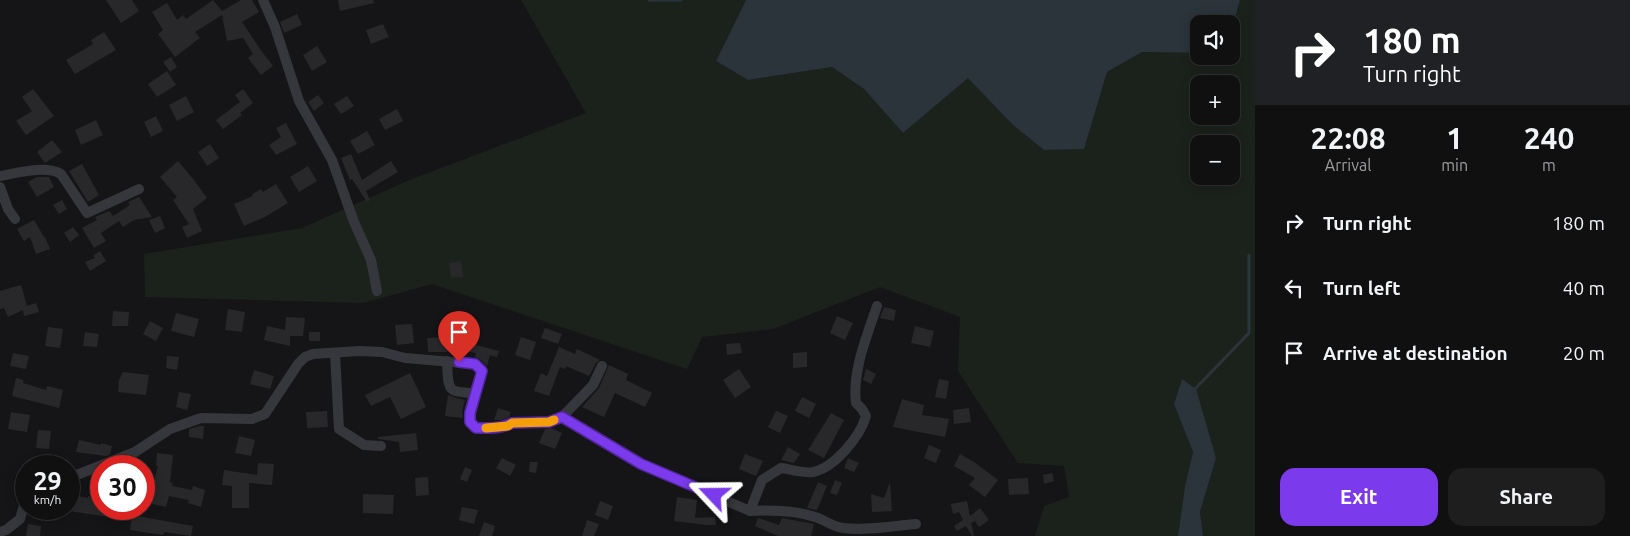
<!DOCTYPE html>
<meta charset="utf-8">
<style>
:root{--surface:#101011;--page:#1e1e1f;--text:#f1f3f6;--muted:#9c9d9f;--line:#303031;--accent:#7c3aed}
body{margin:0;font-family:Ubuntu,sans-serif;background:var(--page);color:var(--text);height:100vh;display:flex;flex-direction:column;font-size:19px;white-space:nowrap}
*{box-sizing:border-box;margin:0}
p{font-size:16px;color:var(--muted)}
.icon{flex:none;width:28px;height:28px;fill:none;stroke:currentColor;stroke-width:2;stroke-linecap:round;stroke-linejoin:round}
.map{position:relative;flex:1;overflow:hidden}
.panel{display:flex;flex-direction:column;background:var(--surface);width:375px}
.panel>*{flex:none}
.guide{background:#202124;color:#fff;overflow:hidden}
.buttons{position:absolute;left:1190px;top:15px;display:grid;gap:10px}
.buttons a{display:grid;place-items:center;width:50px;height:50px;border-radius:10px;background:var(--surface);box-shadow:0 2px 12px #0003,0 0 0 1px var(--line);font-size:25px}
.speed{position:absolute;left:15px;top:455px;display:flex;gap:10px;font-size:25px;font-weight:700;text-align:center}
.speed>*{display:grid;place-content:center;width:65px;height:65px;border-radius:50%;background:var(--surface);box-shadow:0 2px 12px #0003,0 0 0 1px var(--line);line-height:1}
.speed small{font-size:12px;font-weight:400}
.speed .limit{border:8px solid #d22;background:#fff;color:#111}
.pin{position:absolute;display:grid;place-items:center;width:42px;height:42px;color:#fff;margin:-51px -21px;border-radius:50% 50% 50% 0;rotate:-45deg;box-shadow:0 0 5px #0007}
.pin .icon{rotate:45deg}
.me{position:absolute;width:55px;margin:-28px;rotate:293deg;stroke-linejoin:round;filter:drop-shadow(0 0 4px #0008)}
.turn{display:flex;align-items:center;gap:18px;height:105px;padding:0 25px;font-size:22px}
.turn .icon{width:65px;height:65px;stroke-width:2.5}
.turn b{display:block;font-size:35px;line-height:42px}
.eta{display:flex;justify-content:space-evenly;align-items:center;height:85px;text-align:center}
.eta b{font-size:30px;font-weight:600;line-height:35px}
.button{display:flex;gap:10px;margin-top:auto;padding:10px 25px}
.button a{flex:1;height:58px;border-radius:15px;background:var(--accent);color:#fff;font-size:20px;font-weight:600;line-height:58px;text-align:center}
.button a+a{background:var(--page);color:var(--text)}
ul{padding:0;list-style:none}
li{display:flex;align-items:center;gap:15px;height:65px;padding:0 25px}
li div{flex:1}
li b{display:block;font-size:19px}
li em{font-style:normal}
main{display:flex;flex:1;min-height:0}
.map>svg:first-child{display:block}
</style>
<main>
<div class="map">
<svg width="1255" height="536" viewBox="0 0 1255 536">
<rect width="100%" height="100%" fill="#151517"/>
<!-- green -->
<path fill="#1b221c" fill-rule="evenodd" d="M 521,0 L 746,0 L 716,61 L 748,80 L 832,67 L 864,89 L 903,133 L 968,77 L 1013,125 L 1044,150 L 1084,148 L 1107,72 L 1142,52 L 1199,53 L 1199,56 L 1231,56 L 1231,28 L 1234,26 L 1240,0 L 1255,0 L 1255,536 L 1203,536 L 1200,512 L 1216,458 L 1182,379 L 1174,404 L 1193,452 L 1185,486 L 1178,536 L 1035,536 L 1044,506 L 1069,497 L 1064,466 L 1018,463 L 958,371 L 960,317 L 880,287 L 773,329 L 702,337 L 687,369 L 432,284 L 363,303 L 145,297 L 144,254 L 302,228 L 407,181 L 586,113 ZM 1199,84 L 1231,84 L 1231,116 L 1199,116 ZM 1199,144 L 1231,144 L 1231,176 L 1199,176 Z"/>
<!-- water -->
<g fill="#2b343b">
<path d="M 746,0 L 1240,0 L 1233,26 L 1231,28 L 1231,24 L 1199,24 L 1199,53 L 1142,52 L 1107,72 L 1084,149 L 1044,150 L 1013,125 L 968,78 L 903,133 L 864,89 L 832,67 L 748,80 L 716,61 Z"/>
<path d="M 1182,379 L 1196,389 L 1216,458 L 1200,512 L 1203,536 L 1178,536 L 1185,486 L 1193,452 L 1174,404 Z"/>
</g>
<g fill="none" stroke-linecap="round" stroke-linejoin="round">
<!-- stream -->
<g stroke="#2b343b" stroke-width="3">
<path d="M 649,0 L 681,0"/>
<path d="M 1194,390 L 1249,333 L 1249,255"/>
</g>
</g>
<!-- building -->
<g fill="#28282b">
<path d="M 106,0 L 132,0 L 139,11 L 121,23 Z"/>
<path d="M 213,0 L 222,11 L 241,0 L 252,0 L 259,12 L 242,22 L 260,49 L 273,66 L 261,75 L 248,58 L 253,54 L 243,38 L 227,41 L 222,15 L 195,32 L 200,38 L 175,57 L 158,34 L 163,30 L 152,12 L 167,3 L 177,20 L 183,15 L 186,19 Z"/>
<path d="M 338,0 L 373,0 L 374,3 L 340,11 Z"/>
<path d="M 297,14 L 302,25 L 284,33 L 280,22 Z"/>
<path d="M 383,24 L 389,37 L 371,44 L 366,30 Z"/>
<path d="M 104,32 L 116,50 L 75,74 L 66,60 L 93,44 L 91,40 Z"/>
<path d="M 317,46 L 327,62 L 312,71 L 303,55 Z"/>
<path d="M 171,57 L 177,67 L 170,72 L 163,62 Z"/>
<path d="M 167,71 L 176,85 L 157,97 L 148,84 Z"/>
<path d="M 33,89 L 54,116 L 26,135 L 16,121 L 32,111 L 22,97 Z"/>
<path d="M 243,89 L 253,103 L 240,113 L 242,115 L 223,129 L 216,120 L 240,102 L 235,95 Z"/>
<path d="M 318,95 L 324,103 L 314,111 L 308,102 Z"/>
<path d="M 186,96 L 194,112 L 177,121 L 169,105 Z"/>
<path d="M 347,96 L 354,106 L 341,114 L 334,104 Z"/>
<path d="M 397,109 L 403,121 L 385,130 L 379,119 Z"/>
<path d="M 156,116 L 163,131 L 151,137 L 144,122 Z"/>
<path d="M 96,120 L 103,135 L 81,145 L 75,130 Z"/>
<path d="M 286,123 L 297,144 L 276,155 L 269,145 L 281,137 L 276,128 Z"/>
<path d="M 367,131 L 375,145 L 358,154 L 350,141 Z"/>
<path d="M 52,140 L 62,152 L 45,163 L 37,152 Z"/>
<path d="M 210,144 L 219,158 L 207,166 L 198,152 Z"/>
<path d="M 351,154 L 362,180 L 391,161 L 398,172 L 366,191 L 370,200 L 367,202 L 352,179 L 350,180 L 341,158 Z"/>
<path d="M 178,161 L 194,180 L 207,198 L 193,209 L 202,231 L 187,238 L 182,227 L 189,224 L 173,200 L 177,197 L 160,177 Z"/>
<path d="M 82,164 L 99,195 L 88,202 L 69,171 Z"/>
<path d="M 308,166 L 317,181 L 299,192 L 290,177 Z"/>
<path d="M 37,177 L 49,177 L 54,187 L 37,197 L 28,182 Z"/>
<path d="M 276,184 L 288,203 L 265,217 L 244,226 L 234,204 L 253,196 L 252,194 L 261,189 L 263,192 Z"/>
<path d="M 139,197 L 152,217 L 134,220 L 123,227 L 119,221 L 101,233 L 106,241 L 94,248 L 82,228 L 97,220 L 95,217 L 109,211 L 113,216 L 130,205 L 128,202 Z"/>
<path d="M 62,200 L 67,209 L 59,214 L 53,205 Z"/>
<path d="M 160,216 L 165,228 L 155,233 L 149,220 Z"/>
<path d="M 34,220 L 44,237 L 45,237 L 50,249 L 36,254 L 30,237 L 24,241 L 17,229 Z"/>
<path d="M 73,227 L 79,235 L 70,242 L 64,233 Z"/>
<path d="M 100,251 L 106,261 L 90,271 L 85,262 L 95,258 L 93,256 Z"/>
<path d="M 461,261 L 463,277 L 451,278 L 449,263 Z"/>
<path d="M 21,285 L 27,306 L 36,303 L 39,312 L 24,316 L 23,310 L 8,317 L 4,308 L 0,309 L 0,291 Z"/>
<path d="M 884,307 L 896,310 L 894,321 L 880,318 Z"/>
<path d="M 228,309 L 245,312 L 242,332 L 225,330 Z"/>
<path d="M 113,311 L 129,312 L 128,326 L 112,326 Z"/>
<path d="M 176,313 L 199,319 L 194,337 L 171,331 Z"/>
<path d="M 837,316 L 853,323 L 845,340 L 830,333 Z"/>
<path d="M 286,317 L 305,318 L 303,336 L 290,336 L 290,346 L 264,340 L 267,326 L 285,330 Z"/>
<path d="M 150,321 L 163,328 L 156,341 L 143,334 Z"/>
<path d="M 412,324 L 414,343 L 397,345 L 395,325 Z"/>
<path d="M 915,326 L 934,331 L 930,347 L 911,343 Z"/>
<path d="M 48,327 L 63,329 L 60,348 L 45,346 Z"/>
<path d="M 545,328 L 562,334 L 558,344 L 541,338 Z"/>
<path d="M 85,332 L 99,334 L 97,347 L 83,346 Z"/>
<rect x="309" y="332" width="11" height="9"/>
<path d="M 455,334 L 477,338 L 476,345 L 499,351 L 497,357 L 490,355 L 487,366 L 480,359 L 475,357 L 476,353 L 456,349 L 448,352 L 428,352 L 427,338 L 445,337 Z"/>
<path d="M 521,337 L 536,342 L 530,360 L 515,355 Z"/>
<path d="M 740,343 L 742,353 L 727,355 L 726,344 Z"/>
<path d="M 559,347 L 575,354 L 577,349 L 600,360 L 596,363 L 589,376 L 566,366 L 565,369 L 560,367 L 549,396 L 534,391 L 541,373 L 547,376 Z"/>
<path d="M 807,352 L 807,367 L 793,368 L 793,353 Z"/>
<path d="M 13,353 L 29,356 L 26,369 L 10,366 Z"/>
<path d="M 167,356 L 179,357 L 177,370 L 166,368 Z"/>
<path d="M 609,365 L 628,374 L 626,380 L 652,393 L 645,407 L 615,393 L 604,417 L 582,407 L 599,388 Z"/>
<path d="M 739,369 L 751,387 L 735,398 L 723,380 Z"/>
<path d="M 866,369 L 876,374 L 871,384 L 863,380 Z"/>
<path d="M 254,370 L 274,376 L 270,389 L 250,384 Z"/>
<path d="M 123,372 L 149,375 L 146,395 L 118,392 L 119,380 Z"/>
<path d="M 410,373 L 426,407 L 401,419 L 390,397 L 371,406 L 365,395 Z"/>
<path d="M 16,378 L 23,380 L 23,383 L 46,390 L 47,386 L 63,390 L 59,408 L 12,396 Z"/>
<path d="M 939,379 L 949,381 L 946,399 L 935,397 Z"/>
<path d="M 179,392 L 191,394 L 187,410 L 176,407 Z"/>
<path d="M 448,395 L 456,398 L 465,400 L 462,411 L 463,418 L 445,416 Z"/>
<path d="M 802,397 L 816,404 L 809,418 L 795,411 Z"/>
<path d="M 902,399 L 924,405 L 922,415 L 949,419 L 945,437 L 893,427 Z"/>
<path d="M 498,408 L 511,412 L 509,417 L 502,420 L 494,420 Z"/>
<path d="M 969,408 L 971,422 L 954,424 L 953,410 Z"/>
<path d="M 327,411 L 328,427 L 307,428 L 306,412 Z"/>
<path d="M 776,411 L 788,416 L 780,433 L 768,427 Z"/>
<path d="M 11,412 L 30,415 L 27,432 L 8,429 Z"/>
<path d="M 831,413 L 844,420 L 824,458 L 808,450 Z"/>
<path d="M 200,426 L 204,426 L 203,439 L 189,437 L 189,429 Z"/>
<path d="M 551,428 L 562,433 L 555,449 L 539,443 L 545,429 Z"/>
<path d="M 38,430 L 51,431 L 49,449 L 36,448 Z"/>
<path d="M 416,433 L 418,450 L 400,452 L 399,442 L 378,439 L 378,437 Z"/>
<path d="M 239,436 L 255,440 L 251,456 L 235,453 Z"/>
<path d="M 79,440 L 101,445 L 101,443 L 112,446 L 110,455 L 105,456 L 76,452 Z"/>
<path d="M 929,445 L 941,450 L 936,463 L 924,458 Z"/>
<path d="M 788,447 L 800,454 L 794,463 L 781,460 Z"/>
<path d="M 157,453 L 173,455 L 170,482 L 173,483 L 172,486 L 192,490 L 193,486 L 205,490 L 201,507 L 188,503 L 189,500 L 169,496 L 166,507 L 148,503 L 158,466 L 156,466 Z"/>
<path d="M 745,454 L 763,461 L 756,476 L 739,469 Z"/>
<path d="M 960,454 L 974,462 L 998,480 L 985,497 L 969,485 L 975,478 L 954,466 Z"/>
<path d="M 502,458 L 516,465 L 510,476 L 496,468 Z"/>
<path d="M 848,458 L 859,463 L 854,472 L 844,468 Z"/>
<path d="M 530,462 L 538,462 L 536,473 L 529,472 Z"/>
<path d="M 258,463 L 274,464 L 272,485 L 249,483 L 249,508 L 232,508 L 232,486 L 222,485 L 224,470 L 257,475 Z"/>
<path d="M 465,467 L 472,470 L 467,482 L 460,479 Z"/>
<path d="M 1052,473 L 1054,481 L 1044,484 L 1043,475 Z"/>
<path d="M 428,477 L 429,495 L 416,496 L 415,478 Z"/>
<path d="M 1028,478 L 1029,494 L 1009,495 L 1008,479 Z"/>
<path d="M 835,480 L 842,483 L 837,495 L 830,493 Z"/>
<path d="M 818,482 L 827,486 L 817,510 L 807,508 Z"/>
<path d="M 890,482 L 892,511 L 872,512 L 871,494 L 884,498 Z"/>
<path d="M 69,494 L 88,498 L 88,496 L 101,498 L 101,509 L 123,509 L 122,519 L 69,511 Z"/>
<path d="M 363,494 L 394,495 L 393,514 L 363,513 Z"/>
<path d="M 677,497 L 697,500 L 695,518 L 715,517 L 716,525 L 706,525 L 674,521 Z"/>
<path d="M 600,501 L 613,506 L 608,520 L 595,515 Z"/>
<path d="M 967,501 L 970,516 L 980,508 L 989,520 L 979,527 L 975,521 L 971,523 L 974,536 L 972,536 L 966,526 L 957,531 L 954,526 L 963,520 L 959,512 L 953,514 L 951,504 Z"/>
<path d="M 462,507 L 478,510 L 474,524 L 459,520 Z"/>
<path d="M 132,515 L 193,526 L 191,536 L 164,532 L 163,535 L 130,530 Z"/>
<path d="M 758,518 L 779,525 L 782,518 L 814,524 L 811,536 L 778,536 L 755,526 Z"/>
<path d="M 587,520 L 599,524 L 594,536 L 582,536 Z"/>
<path d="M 484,522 L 495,526 L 492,536 L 479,536 Z"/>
<path d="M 28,524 L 41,526 L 40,536 L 26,536 Z"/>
</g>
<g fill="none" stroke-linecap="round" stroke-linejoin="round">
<!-- minor -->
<g stroke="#36373c" stroke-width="10">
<path d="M 263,0 L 275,27 L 299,101 L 332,160 L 354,222 L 371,260 L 377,291"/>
<path d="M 0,176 C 17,173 46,165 61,174 L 87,213 L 139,189"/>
<path d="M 0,187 L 8,209 L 15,219"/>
<path d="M 335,353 L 339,429 L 364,445 L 381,446"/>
<path d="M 447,361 C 448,368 446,386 453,390 C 458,393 468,392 474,394 L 469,413 L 470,422 L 476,428 C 488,428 502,429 512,423 L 549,422 L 562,417 L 593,385 L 602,366"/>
<path d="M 562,417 L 641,464 L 750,511 L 762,480 L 781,468 C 789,469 805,474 813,472 C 834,468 860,437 866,416 L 862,409 L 856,403 C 852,371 867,336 877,306"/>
<path d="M 69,478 L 135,452 L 170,429 L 201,418 L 252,419 L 265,414 L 298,364 L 305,357 L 313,354 L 359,351 L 382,352 L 405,358 L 475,364 L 482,371 L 474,394"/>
<path d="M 750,511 C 771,510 794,510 815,517 C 825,520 833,527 843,528 C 867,531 892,526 916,524"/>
<path d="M 0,532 L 6,530 L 20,519 L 26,499"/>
</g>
</g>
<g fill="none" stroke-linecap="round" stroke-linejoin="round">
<!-- route casing -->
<g stroke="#51269a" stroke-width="12">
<path id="route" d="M 459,362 L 475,364 L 482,371 L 470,413 L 470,422 L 476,428 C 488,428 502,429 512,423 L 549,422 L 562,417 L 641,464 L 714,495"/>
</g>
<!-- route -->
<use href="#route" stroke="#7c3aed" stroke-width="9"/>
<!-- slow -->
<path stroke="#f59e0b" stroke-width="9" d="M 486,428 L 508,426 L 512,423 L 549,422 L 554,420"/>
</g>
</svg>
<div class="buttons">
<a><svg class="icon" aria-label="sound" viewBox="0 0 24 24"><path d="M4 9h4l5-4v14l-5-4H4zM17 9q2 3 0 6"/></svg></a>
<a>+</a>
<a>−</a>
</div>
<div class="speed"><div>29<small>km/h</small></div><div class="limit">30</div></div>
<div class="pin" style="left:459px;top:362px;background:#d93025"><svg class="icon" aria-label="arrive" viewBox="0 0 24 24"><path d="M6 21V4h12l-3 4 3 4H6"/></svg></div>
<svg class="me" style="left:714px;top:495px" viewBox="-20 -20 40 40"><path d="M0-17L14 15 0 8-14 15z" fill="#7c3aed" stroke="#fff" stroke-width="4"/></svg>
</div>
<section class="panel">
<div class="guide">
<div class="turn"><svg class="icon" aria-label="right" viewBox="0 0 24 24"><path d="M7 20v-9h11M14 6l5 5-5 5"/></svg><div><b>180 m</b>Turn right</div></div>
</div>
<div class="eta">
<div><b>22:08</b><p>Arrival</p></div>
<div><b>1</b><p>min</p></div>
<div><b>240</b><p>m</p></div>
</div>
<ul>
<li><svg class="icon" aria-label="right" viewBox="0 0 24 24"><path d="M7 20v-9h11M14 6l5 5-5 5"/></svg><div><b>Turn right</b></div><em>180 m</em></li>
<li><svg class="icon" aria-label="left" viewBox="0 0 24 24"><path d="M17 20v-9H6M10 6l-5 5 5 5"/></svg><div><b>Turn left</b></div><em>40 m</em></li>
<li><svg class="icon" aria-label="arrive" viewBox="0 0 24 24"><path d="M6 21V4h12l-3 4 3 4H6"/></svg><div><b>Arrive at destination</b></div><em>20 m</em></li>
</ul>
<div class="button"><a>Exit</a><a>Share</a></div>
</section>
</main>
